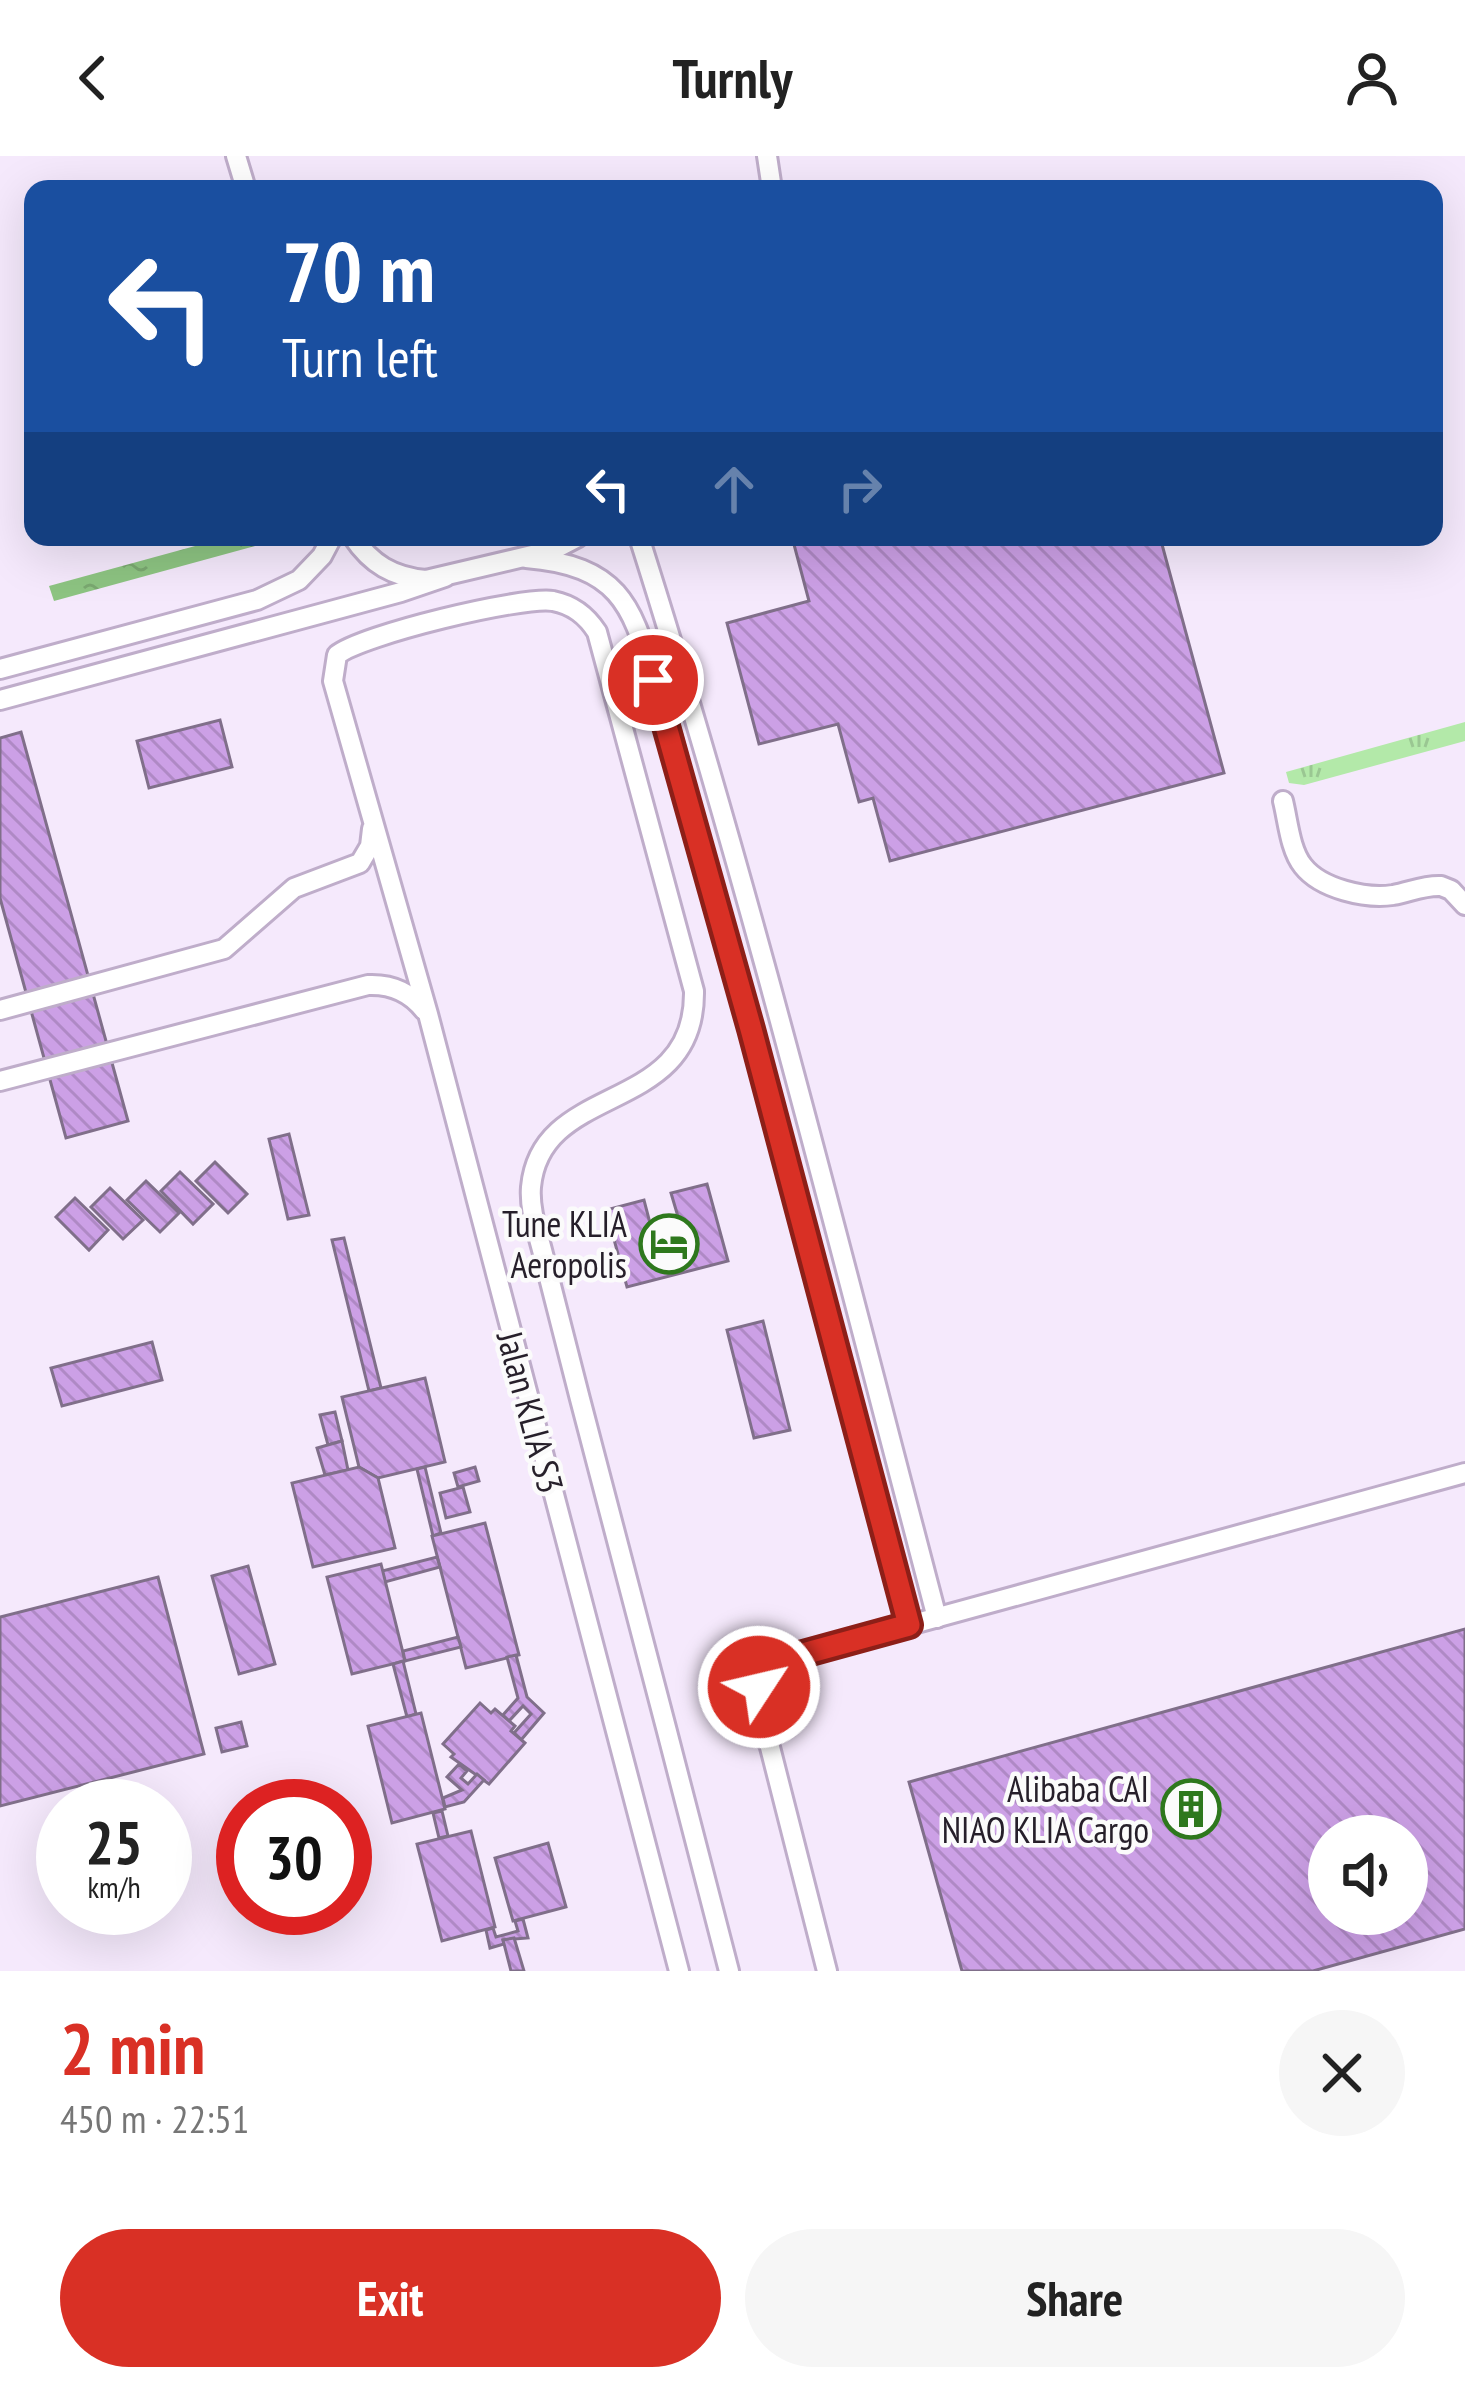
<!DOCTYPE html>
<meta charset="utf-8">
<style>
:root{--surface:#fff;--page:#f6f6f6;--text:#222;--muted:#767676;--accent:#d93025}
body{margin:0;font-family:"PT Sans Narrow",sans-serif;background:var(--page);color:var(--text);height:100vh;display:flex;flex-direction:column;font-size:45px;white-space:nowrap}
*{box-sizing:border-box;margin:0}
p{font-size:39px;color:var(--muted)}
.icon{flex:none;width:66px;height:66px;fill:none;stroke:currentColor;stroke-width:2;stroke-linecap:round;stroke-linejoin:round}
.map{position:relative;height:1815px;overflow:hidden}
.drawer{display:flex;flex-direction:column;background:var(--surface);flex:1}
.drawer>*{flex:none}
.top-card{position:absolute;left:24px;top:24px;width:1419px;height:366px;border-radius:24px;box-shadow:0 12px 48px #0002;background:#1a4fa0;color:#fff;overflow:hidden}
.controls{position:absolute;left:1308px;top:1659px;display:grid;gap:24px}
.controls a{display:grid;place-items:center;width:120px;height:120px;border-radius:50%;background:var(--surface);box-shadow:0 12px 48px #0002;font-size:60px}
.speed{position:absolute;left:36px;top:1623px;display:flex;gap:24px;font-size:60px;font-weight:700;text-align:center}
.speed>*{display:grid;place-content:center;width:156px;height:156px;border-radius:50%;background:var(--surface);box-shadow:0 12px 48px #0002;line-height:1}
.speed small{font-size:30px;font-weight:400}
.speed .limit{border:18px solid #d22;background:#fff;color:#111}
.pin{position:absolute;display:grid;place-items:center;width:102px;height:102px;color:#fff;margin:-51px;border:6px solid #fff;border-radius:50%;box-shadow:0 3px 12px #0007}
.me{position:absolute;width:132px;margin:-66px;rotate:55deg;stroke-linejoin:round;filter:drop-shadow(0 0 9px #0008)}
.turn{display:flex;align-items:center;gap:42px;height:252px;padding:0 60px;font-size:54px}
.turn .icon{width:156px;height:156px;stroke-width:2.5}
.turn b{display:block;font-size:84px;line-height:102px}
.lanes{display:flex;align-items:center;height:114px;padding:0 60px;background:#0003;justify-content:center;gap:60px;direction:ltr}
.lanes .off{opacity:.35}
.round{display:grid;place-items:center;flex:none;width:126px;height:126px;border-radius:63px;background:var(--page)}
.overview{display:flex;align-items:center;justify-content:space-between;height:204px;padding:0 60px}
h1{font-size:72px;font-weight:700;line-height:90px;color:var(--accent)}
.primary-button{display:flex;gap:24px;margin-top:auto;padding:24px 60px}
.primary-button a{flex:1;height:138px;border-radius:72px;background:var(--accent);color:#fff;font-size:48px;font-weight:700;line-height:138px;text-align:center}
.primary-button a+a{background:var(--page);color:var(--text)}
header{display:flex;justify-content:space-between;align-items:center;height:156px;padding:0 60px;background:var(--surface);font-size:54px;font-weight:700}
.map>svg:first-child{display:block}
</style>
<header><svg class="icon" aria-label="back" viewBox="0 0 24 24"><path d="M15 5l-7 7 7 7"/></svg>Turnly<svg class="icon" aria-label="person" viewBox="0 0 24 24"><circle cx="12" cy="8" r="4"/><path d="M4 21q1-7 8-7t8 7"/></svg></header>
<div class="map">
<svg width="1465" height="1815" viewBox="0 0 1465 1815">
<defs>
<pattern id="grass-tufts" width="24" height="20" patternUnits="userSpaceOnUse" patternTransform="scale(3)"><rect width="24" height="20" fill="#b3e9a9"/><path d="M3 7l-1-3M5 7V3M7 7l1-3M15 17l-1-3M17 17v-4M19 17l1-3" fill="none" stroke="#9ac792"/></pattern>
<pattern id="water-ripples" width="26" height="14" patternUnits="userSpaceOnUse" patternTransform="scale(3)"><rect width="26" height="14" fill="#8dc482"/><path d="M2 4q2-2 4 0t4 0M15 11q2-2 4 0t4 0" fill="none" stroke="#7aa870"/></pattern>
<pattern id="building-back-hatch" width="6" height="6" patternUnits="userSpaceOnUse" patternTransform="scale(3)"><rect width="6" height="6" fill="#cca0e6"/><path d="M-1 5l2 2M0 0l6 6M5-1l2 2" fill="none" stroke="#af89c5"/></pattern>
</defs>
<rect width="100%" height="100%" fill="#f5e9fc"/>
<!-- grass -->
<path fill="url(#grass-tufts)" d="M 1465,566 L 1465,585 L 1304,629 L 1289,627 L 1286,616 Z"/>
<!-- water -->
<path fill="url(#water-ripples)" d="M 228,381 L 272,381 L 273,385 L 54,445 L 49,430 Z"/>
<!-- building -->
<g fill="url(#building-back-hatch)" stroke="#806f8a" stroke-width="3" fill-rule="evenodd">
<path d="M 792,381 L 1160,381 L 1224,617 L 890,705 L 873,642 L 859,646 L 838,568 L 759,588 L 727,467 L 809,445 Z"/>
<path d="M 220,564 L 232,611 L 149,632 L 137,585 Z"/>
<path d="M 21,576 L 128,965 L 66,982 L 0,742 L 0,582 Z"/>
<path d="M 289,978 L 309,1059 L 288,1063 L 269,983 Z"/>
<path d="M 215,1006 L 247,1038 L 228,1057 L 196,1025 Z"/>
<path d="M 180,1016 L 213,1048 L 193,1068 L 161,1035 Z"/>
<path d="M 146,1025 L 179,1057 L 160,1076 L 127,1044 Z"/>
<path d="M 707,1028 L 728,1105 L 627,1131 L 606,1054 L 644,1044 L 651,1071 L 679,1064 L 671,1037 Z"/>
<path d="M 110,1032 L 143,1064 L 123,1083 L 91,1051 Z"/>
<path d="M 75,1042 L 108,1074 L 89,1094 L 56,1061 Z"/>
<path d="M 344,1082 L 381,1232 L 369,1235 L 332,1084 Z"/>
<path d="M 763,1165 L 790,1274 L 754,1282 L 727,1174 Z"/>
<path d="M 152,1186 L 162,1224 L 62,1250 L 51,1212 Z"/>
<path d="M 425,1222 L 445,1306 L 378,1322 L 359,1311 L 342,1241 Z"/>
<path d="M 335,1256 L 342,1285 L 328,1289 L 320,1259 Z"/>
<path d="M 342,1285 L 348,1314 L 325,1319 L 317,1292 Z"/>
<path d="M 359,1311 L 378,1322 L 395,1392 L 313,1411 L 292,1327 Z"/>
<path d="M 425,1311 L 441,1377 L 433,1380 L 417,1313 Z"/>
<path d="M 475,1311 L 479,1325 L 458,1331 L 454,1317 Z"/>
<path d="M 463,1331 L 470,1356 L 446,1362 L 440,1337 Z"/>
<path d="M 485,1367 L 519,1499 L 466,1512 L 432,1380 Z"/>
<path d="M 437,1401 L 440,1411 L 385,1426 L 382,1415 Z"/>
<path d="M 381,1408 L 405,1505 L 352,1518 L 327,1421 Z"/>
<path d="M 248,1410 L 275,1508 L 239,1518 L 212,1420 Z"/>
<path d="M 158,1421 L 204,1598 L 0,1650 L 0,1461 Z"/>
<path d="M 1465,1473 L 1465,1773 L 1313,1815 L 962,1815 L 909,1626 ZM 1329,1680 L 1407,1680 L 1407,1758 L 1329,1758 Z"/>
<path d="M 458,1481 L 461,1491 L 405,1505 L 403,1495 Z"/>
<path d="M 516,1499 L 527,1541 L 544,1557 L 521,1584 L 514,1577 L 531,1558 L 523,1550 L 509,1565 L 503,1559 L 518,1542 L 507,1501 Z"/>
<path d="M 403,1505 L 416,1558 L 407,1561 L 393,1508 Z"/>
<path d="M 480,1547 L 491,1557 L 495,1553 L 515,1570 L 511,1575 L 525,1587 L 489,1628 L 451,1601 L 454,1598 L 443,1588 Z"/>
<path d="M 421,1557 L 445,1653 L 392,1667 L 368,1570 Z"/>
<path d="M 241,1566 L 247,1590 L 222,1596 L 216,1572 Z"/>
<path d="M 459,1608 L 467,1615 L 461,1622 L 468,1628 L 477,1618 L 484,1624 L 464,1646 L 445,1651 L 443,1642 L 462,1634 L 447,1621 Z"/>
<path d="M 442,1655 L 448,1680 L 439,1682 L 433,1657 Z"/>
<path d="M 471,1675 L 495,1771 L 442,1785 L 417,1688 Z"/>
<path d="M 548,1687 L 566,1751 L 513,1765 L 495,1702 Z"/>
<path d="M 523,1763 L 528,1782 L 503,1784 L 504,1788 L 490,1792 L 486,1774 L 493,1772 L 496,1781 L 518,1775 L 515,1765 Z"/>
<path d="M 514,1782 L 515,1785 L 524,1815 L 511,1815 L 503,1784 Z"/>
</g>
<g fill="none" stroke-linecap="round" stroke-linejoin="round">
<!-- minor casing -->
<g stroke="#bfadca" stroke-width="24">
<g id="minor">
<path d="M 236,0 L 246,33"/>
<path d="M 767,0 L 772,33"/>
<path d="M 353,381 C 371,408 393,421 426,424 L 553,394 L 578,381"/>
<path d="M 639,381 C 752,737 842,1101 937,1462"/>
<path d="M 526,402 C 638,411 633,468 666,559 L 909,1470"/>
<path d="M 0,513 L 257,444 L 299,424 L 322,400 L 332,381"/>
<path d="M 0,544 L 401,436 L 445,421"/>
<path d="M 1283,645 C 1288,665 1290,694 1303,710 C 1321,733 1366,743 1393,739 C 1410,736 1424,729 1441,730 L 1451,734 L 1465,749"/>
<path d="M 0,854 L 224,793 L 294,732 L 360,707 L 370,690 L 372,673"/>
<path d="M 0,925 L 368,829 C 391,828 410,836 424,854"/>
<path d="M 679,1815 L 428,858 L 333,525 L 337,499 C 361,479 522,440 553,445 C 573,449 586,459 597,476 L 694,835 C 696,961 541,924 531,1031 C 529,1055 539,1080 544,1102 C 556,1149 568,1196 580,1243 C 630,1434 680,1624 729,1815"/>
<path d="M 827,1815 L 760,1552 C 756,1528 765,1516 785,1503 L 1465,1317"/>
</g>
</g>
<!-- minor -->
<use href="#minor" stroke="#fff" stroke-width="18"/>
</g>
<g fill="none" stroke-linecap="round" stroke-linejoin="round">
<!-- route casing -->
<g stroke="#8d1f18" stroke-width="30">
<path id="route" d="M 653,524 L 751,873 L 909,1469 L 785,1503 L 768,1514 L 759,1531"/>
</g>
<!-- route -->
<use href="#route" stroke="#d93025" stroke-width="21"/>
</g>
<!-- icons -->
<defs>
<g id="hotel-ring" transform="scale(3)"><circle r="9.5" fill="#fbfbfb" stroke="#2e781d" stroke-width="1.5"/><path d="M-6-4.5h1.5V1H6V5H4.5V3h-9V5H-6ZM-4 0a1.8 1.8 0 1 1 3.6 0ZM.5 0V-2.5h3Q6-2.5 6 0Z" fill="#2e781d"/></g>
<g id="building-ring" transform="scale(3)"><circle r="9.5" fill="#fbfbfb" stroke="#2e781d" stroke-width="1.5"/><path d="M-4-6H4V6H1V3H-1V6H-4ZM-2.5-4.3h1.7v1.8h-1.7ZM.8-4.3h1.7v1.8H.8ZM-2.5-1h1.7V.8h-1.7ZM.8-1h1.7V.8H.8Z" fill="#2e781d"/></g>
</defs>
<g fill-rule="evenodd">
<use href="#hotel-ring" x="669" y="1088"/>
<use href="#building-ring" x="1191" y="1653"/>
</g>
<g text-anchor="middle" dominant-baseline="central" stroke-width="9" stroke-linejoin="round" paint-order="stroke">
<!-- poi labels -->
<g font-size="36" fill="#261f2a" stroke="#fbfbfb" text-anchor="end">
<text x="627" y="1067">Tune KLIA<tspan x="627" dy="41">Aeropolis</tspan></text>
<text x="1149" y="1632">Alibaba CAI<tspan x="1149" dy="41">NIAO KLIA Cargo</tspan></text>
</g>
<!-- street labels -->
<g font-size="36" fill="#261f2a" stroke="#fbfbfb">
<text transform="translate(531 1256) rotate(75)">Jalan KLIA S3</text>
</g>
</g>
</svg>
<div class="controls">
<a><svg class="icon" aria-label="sound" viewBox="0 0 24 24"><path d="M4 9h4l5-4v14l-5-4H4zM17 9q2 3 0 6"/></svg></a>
</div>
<div class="speed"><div>25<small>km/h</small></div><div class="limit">30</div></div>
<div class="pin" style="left:653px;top:524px;background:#d93025"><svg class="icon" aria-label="arrive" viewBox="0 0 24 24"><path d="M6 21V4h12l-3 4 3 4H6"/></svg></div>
<svg class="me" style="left:759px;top:1531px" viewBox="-20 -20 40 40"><circle r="17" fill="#d93025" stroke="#fff" stroke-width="3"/><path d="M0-11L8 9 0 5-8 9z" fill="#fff"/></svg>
<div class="top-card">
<div class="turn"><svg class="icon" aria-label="left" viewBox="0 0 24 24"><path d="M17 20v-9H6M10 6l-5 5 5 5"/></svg><div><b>70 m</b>Turn left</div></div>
<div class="lanes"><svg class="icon" aria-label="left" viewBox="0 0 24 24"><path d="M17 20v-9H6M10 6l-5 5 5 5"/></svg><svg class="icon off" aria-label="ahead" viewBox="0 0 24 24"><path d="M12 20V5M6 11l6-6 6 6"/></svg><svg class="icon off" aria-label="right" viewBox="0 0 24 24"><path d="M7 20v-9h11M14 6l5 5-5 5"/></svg></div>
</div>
</div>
<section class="drawer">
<div class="overview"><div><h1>2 min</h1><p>450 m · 22:51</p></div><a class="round"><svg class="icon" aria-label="close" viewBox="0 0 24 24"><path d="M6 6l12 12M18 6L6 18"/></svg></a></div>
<div class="primary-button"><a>Exit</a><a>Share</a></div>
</section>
